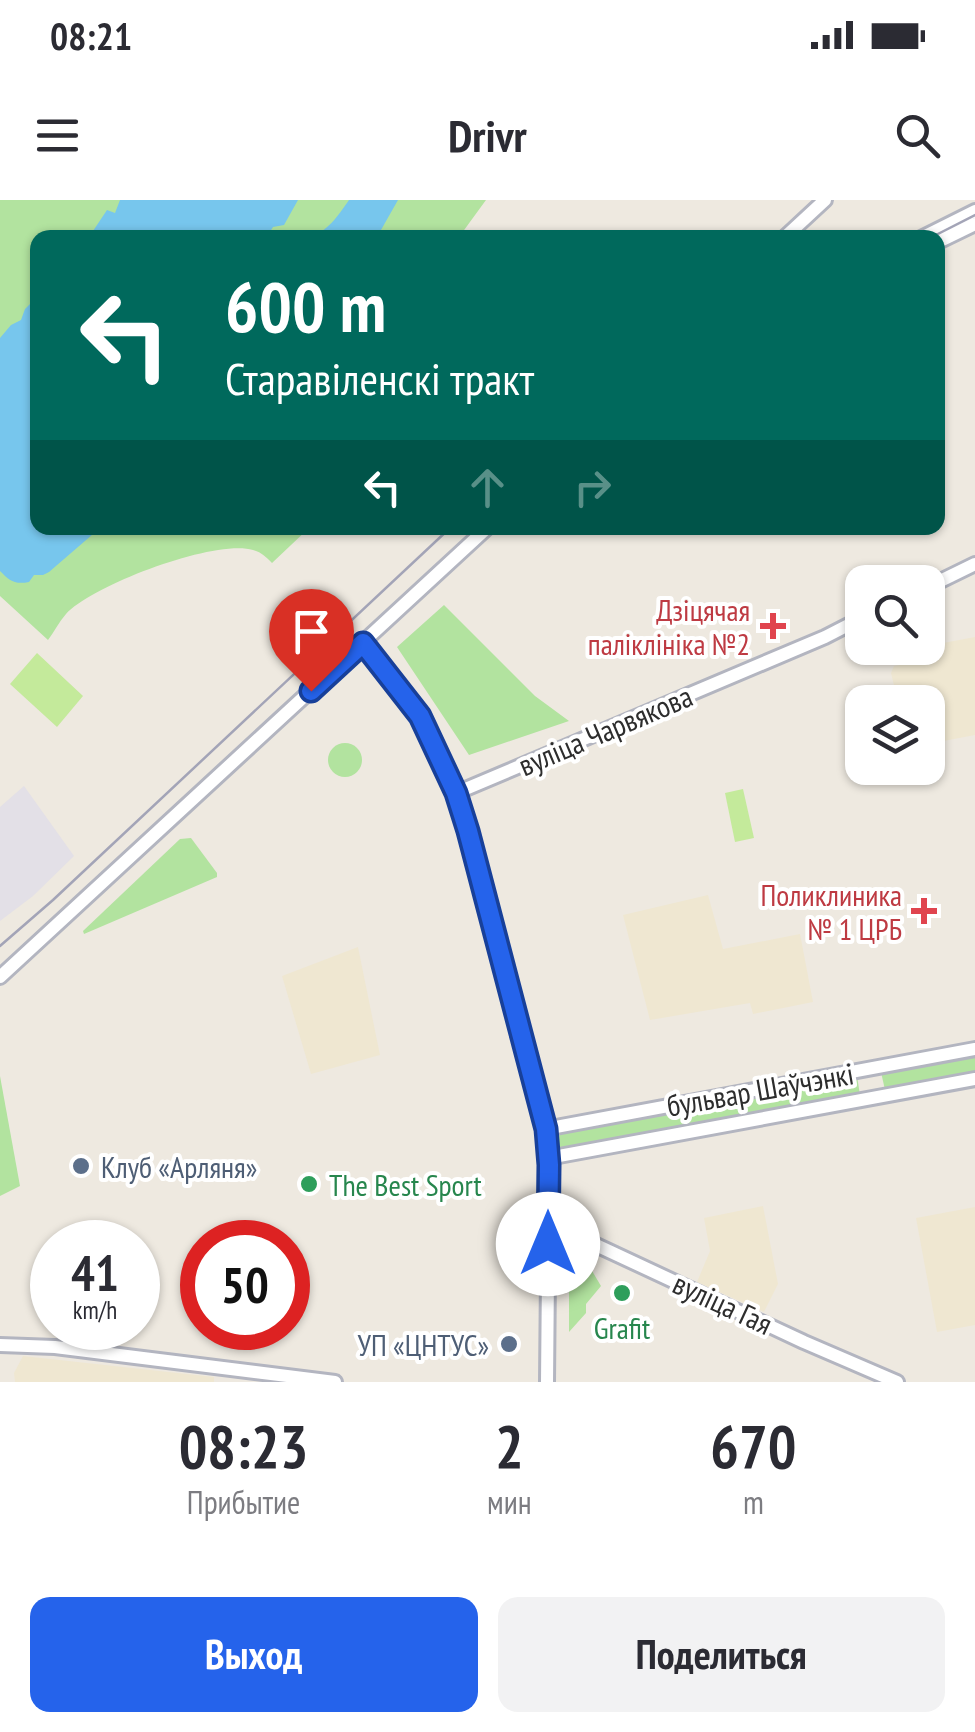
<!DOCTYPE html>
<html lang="ru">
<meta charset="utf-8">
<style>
:root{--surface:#fff;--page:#f2f2f3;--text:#2b2b33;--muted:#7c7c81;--accent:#2563eb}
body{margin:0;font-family:"PT Sans Narrow",sans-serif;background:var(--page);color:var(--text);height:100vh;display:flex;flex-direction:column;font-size:38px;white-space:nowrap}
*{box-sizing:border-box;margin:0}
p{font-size:32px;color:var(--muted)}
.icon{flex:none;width:55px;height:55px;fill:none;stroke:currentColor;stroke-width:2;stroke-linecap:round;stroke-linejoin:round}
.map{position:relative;height:1182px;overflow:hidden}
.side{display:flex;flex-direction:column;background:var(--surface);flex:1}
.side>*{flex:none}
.guide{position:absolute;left:30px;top:30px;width:915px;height:305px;border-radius:20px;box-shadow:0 2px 8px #0004;background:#00695c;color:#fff;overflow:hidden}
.controls{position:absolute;left:845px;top:365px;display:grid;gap:20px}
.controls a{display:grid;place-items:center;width:100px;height:100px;border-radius:20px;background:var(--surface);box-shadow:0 2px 8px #0004;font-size:50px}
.speed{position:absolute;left:30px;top:1020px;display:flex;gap:20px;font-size:50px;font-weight:700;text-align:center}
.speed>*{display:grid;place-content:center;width:130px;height:130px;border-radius:50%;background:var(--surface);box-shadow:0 2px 8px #0004;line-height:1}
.speed small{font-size:25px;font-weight:400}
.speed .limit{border:15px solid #d22;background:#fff;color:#111}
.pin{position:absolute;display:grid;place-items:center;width:85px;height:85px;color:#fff;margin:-102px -42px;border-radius:50% 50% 50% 0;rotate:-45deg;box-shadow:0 0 10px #0007}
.pin .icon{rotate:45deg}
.me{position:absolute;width:110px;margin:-55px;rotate:0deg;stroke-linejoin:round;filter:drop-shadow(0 0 8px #0008)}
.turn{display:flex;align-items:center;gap:35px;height:210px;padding:0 30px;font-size:45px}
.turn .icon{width:130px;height:130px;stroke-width:2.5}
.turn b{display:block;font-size:70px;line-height:85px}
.lanes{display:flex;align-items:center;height:95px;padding:0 30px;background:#0003;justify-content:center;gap:50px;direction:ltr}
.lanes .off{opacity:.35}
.eta{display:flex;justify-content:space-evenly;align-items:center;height:170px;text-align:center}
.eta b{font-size:60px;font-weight:600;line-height:70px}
.button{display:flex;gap:20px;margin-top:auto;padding:20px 30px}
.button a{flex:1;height:115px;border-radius:20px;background:var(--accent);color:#fff;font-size:40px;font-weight:600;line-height:115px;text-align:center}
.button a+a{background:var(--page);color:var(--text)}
.status{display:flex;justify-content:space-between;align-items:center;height:70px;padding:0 50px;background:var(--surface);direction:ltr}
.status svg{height:28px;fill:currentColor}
header{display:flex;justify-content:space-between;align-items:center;height:130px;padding:0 30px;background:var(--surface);font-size:45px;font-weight:600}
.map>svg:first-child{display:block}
</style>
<div class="status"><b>08:21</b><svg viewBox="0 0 49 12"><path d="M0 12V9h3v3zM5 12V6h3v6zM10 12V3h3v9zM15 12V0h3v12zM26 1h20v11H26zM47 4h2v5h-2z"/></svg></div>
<header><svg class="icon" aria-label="menu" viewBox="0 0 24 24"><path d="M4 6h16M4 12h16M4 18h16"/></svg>Drivr<svg class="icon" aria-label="search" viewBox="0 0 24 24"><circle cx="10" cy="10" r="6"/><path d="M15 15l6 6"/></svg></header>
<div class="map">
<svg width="975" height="1182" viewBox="0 0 975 1182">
<rect width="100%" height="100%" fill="#eee9e0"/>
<!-- industrial -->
<path fill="#e3e0e7" d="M 24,586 L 74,656 L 33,696 L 0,721 L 0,607 Z"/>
<!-- education -->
<g fill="#efe7d1">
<path d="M 975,437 L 975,535 L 928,544 L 928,502 L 898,502 L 891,473 L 894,466 L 937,458 L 938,444 Z"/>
<path d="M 708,695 L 723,749 L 800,734 L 813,802 L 753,814 L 750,803 L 650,820 L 623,715 Z"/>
<path d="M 358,747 L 380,855 L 311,874 L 282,776 Z"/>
<path d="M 763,1006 L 778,1084 L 764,1112 L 697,1082 L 710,1051 L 704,1018 Z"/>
<path d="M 975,1007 L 975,1125 L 937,1132 L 916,1018 Z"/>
<path d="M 23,1156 L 214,1177 L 214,1182 L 15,1182 L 14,1173 Z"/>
</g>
<!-- green -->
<g fill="#b2e39f">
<path d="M 0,0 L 486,0 L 459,37 L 38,38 L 38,328 L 309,328 L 272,363 C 266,357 261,352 253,350 C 214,339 93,385 66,414 C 59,422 54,432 48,440 L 0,396 Z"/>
<path d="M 444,405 L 535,496 L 569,521 L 469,555 L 397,447 Z"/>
<circle cx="345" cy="560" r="17"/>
<path d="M 191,638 L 217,673 L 217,677 L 84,734 L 83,731 L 180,639 Z"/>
<path d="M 975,854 L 975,874 L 885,890 L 881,872 Z"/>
<path d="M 0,876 L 20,986 L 0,996 Z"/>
<path d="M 857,876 L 860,895 L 562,951 L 557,947 L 555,941 L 558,935 L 570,930 Z"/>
<path d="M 569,1043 L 576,1044 L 601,1086 L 586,1104 L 586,1113 L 569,1132 Z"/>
</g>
<!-- pitch -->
<g fill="#c4ea9b">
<path d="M 37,453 L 83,496 L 57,527 L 10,484 Z"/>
<path d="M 743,589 L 754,638 L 735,642 L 725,593 Z"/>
</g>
<!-- water -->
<g fill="#77c6ed">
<path d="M 120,0 L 298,0 L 284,25 L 273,27 L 268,35 L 271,37 L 89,37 L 107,10 L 115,13 Z"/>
<path d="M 349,0 L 398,0 L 377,37 L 308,37 C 328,32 337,17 349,0 Z"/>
<path d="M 37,97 L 38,328 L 100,328 L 49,372 L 43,375 L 34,375 L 29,382 C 14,385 9,380 0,371 L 0,138 L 11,125 L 21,120 L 25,109 Z"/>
</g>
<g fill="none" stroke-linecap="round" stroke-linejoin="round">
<!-- secondary casing -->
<g stroke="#b3b5c0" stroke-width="18">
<g id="secondary">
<path d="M 784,38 L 825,0"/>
<path d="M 921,38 L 975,11"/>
<path d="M 938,42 L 975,24"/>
<path d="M 928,387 L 975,364"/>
<path d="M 363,443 C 415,500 446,557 469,631 L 542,916 L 547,938 L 549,965 L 547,1182"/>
<path d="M 456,593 L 825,437 L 862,418"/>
<path d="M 0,777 L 487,328"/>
<path d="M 545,929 L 975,849"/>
<path d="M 548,958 L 975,879"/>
<path d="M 548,1027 L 566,1031 L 804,1142 L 897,1182"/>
<path d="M 0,1145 L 55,1147 L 335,1182"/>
</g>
</g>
<!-- secondary -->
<use href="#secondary" stroke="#fff" stroke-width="12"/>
<!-- tram -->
<g stroke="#a3a4b7" stroke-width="2.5">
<path d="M 930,38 L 975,15"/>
<path d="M 0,746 L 53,700 L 450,328"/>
</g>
</g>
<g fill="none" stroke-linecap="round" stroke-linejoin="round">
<!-- route casing -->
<g stroke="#184099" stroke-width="25">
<path id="route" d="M 311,491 L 363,443 L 420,516 L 456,593 L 468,631 L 546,929 L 549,965 L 548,1044"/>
</g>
<!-- route -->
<use href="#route" stroke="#2563eb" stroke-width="18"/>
</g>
<!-- markers -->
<g fill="#e0444e" stroke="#fff" stroke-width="4">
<path d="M768 411h10v10h10v10h-10v10h-10v-10h-10v-10h10z"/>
<path d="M919 696h10v10h10v10h-10v10h-10v-10h-10v-10h10z"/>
</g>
<g fill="#5c6f8a" stroke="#fff" stroke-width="4">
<circle cx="81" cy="966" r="10"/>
<circle cx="509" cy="1144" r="10"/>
</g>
<g fill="#2e9e5b" stroke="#fff" stroke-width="4">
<circle cx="309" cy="984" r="10"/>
<circle cx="622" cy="1093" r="10"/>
</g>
<g text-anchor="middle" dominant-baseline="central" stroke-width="8" stroke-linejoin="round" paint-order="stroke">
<!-- health labels -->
<g font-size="30" fill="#be3a42" stroke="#fff" text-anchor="end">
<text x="750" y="409">Дзіцячая<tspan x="750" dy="34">паліклініка №2</tspan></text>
<text x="902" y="694">Поликлиника<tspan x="902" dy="34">№ 1 ЦРБ</tspan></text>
</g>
<!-- street labels -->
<g font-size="30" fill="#2d2d2d" stroke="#fff">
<text transform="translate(605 530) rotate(-23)">вуліца Чарвякова</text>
<text transform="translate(760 889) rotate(-10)">бульвар Шаўчэнкі</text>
<text transform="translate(723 1103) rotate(25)">вуліца Гая</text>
</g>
<!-- service labels -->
<g font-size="30" fill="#4e5e75" stroke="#fff" text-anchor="start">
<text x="101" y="966">Клуб «Арляня»</text>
<text x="489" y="1144" text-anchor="end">УП «ЦНТУС»</text>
</g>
<!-- leisure labels -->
<g font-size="30" fill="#27864d" stroke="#fff" text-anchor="start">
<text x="329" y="984">The Best Sport</text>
<text x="622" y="1127" text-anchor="middle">Grafit</text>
</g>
</g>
</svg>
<div class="controls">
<a><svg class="icon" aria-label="search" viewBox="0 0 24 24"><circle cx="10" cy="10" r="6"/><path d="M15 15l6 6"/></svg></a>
<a><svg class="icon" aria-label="layers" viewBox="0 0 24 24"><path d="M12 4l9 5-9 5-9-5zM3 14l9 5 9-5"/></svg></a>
</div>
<div class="speed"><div>41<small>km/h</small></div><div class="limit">50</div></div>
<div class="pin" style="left:311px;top:491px;background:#d93025"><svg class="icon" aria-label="arrive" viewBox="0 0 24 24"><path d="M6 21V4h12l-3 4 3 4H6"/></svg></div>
<svg class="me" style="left:548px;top:1044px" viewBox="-20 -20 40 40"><circle r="19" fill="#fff"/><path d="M0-13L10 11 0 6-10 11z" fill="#2563eb"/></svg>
<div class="guide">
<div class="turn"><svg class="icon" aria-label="left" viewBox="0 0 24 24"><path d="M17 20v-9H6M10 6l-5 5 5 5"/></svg><div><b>600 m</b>Старавіленскі тракт</div></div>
<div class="lanes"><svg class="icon" aria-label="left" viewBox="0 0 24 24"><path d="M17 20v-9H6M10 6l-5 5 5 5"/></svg><svg class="icon off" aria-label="ahead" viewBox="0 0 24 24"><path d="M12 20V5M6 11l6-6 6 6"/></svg><svg class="icon off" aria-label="right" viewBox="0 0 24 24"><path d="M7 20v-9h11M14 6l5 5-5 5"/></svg></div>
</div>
</div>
<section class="side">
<div class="eta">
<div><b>08:23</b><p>Прибытие</p></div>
<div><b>2</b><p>мин</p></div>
<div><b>670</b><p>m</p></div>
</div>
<div class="button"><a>Выход</a><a>Поделиться</a></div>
</section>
